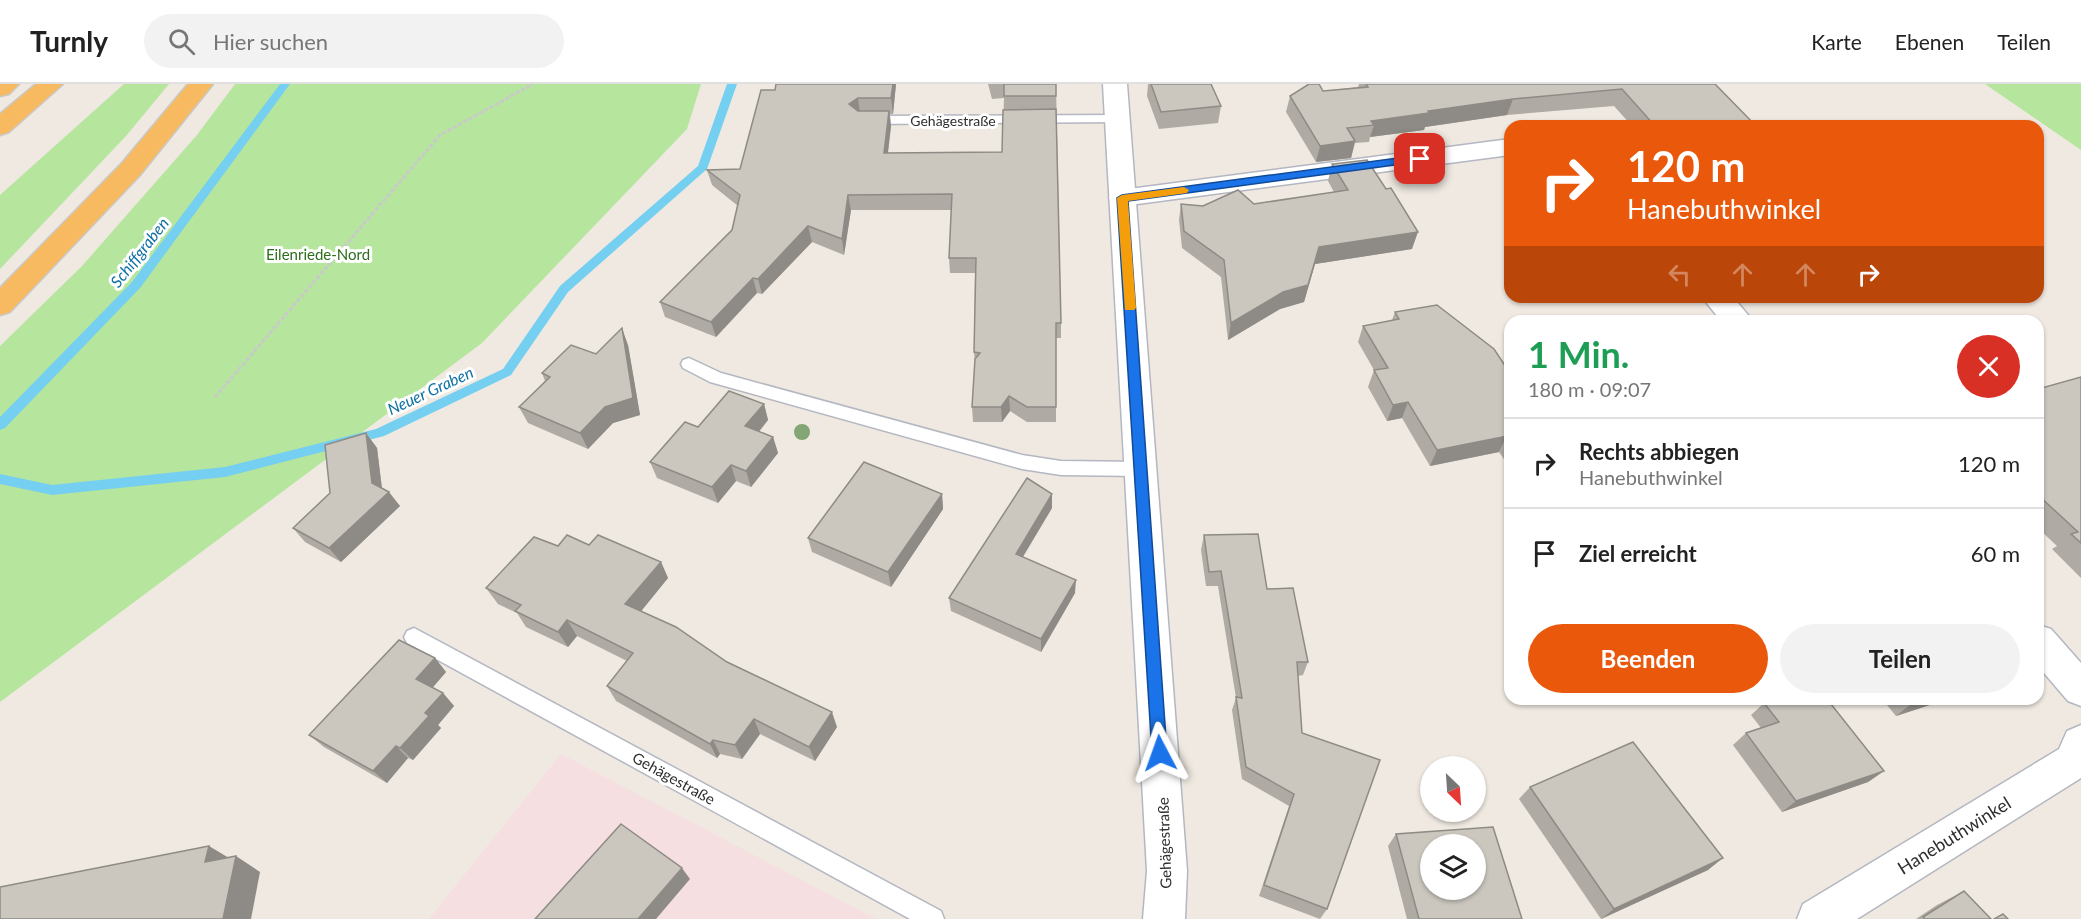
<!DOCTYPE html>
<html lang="de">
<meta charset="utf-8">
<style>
:root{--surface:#fff;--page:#f2f2f2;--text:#222;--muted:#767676;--line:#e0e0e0;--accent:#ea580c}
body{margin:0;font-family:Lato,sans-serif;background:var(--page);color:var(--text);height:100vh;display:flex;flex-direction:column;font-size:22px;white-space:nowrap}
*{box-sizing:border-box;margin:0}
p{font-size:20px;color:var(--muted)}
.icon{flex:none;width:33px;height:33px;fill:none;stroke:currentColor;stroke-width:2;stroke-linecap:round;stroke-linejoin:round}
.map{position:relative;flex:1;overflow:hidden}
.details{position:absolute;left:1504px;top:231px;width:540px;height:390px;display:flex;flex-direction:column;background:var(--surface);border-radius:18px;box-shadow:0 2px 4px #0004}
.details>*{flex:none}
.banner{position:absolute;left:1504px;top:36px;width:540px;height:183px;border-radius:18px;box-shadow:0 2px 4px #0004;background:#ea580c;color:#fff;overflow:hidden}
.needle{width:39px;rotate:155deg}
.controls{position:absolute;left:1420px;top:672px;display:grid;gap:12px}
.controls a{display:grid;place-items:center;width:66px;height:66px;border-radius:50%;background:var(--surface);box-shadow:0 2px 4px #0004;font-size:30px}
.pin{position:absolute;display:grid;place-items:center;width:51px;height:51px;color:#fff;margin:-26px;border-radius:12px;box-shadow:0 3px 9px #0006}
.me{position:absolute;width:66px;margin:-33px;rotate:356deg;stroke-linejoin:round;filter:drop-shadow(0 0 4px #0008)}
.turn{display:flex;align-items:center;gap:21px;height:126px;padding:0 24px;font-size:27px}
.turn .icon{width:78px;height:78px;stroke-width:2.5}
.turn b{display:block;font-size:42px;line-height:51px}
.lanes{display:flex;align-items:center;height:57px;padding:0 24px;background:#0003;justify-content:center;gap:30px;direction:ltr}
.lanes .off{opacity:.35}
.round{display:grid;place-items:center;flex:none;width:63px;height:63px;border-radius:32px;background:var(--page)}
.overview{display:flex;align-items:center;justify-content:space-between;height:102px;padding:0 24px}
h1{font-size:36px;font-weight:700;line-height:45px;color:#1e9e55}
.cta{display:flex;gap:12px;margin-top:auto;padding:12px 24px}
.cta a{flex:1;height:69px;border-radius:36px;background:var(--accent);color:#fff;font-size:24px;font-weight:700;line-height:69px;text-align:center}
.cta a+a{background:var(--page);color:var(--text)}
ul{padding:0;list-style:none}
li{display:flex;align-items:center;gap:18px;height:90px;padding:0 24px;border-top:2px solid var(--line)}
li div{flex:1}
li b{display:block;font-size:22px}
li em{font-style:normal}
header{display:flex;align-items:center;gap:36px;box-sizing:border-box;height:84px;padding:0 30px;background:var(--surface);border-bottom:2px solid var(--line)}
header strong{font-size:28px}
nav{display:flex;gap:33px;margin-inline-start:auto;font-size:21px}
.search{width:420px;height:54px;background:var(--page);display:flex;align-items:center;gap:15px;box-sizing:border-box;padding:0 21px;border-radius:33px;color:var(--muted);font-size:22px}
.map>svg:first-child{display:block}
</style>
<header>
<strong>Turnly</strong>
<div class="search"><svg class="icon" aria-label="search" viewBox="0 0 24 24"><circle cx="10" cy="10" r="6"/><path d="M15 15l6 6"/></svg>Hier suchen</div>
<nav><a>Karte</a><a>Ebenen</a><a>Teilen</a></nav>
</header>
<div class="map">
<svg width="2081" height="835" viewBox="0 0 2081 835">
<rect width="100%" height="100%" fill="#efe9e1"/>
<!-- medical -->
<path fill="#f5dfe0" d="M 561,670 L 876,835 L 429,835 Z"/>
<!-- green -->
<g fill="#b6e59e">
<path d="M 124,0 L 169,0 L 126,52 L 0,185 L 0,111 Z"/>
<path d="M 235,0 L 701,0 L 687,45 L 482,259 L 0,618 L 0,262 L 82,182 L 197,51 Z"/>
<path d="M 1985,0 L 2081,0 L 2081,66 Z"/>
</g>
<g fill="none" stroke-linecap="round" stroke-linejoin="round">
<!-- stream -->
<g fill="#75cff0" fill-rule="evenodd">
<path d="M 280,0 L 290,0 L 140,204 L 5,344 L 0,346 L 0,333 L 132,198 Z"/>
<path d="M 727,0 L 737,0 L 707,85 L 568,208 L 511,291 L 384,352 L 225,393 L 52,411 L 0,400 L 0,390 L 52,401 L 225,383 L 376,345 L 503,285 L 560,202 L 698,82 Z"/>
</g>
<!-- service casing -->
<g stroke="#b4b7c1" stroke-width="3">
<g id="service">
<path d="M 1117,31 L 1122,32 L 1124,35 L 1122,38 L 867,40 L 860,36 L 867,32 Z"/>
<path d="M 689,274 L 721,289 L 1022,371 L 1061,377 L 1141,378 L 1147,380 L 1150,385 L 1147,390 L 1141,392 L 1061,391 L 1022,385 L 710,298 L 683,284 L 681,280 L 683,276 Z"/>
<path d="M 414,544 L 941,827 L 944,835 L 910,835 L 407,559 L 404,553 L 407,547 Z"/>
</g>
</g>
<!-- minor casing -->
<g stroke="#b4b7c1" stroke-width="3">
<g id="minor">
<path d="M 1510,55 L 1510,71 L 1122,122 L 1113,120 L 1109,114 L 1113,108 L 1122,106 Z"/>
<path d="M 1702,213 L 1733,213 L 1753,237 L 1721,237 Z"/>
<path d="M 2038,541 L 2051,545 L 2081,579 L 2081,622 L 2068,617 L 2038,582 Z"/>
<path d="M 2081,641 L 2081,694 L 1857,835 L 1797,835 L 1803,820 L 2059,665 L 2067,647 Z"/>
</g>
</g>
<!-- tertiary casing -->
<g stroke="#b4b7c1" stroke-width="3">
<path id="tertiary" d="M 1103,0 L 1127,0 L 1187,787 L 1185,835 L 1143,835 L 1147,787 Z"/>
</g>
<!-- trunk casing -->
<g stroke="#c9c9c9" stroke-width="3">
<g id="trunk">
<path d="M 0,0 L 19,0 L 9,10 L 0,12 Z"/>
<path d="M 36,0 L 63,0 L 9,48 L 0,51 L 0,30 Z"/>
<path d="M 188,0 L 213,0 L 140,91 L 10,228 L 0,231 L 0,204 L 122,79 Z"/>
</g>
</g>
<!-- path -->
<path stroke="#c9c9c9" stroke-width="3" stroke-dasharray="4 2" stroke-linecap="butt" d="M 215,313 L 440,51 L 533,0"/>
<!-- service -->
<use href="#service" fill="#fff" fill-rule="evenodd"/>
<!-- minor -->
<use href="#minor" fill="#fff" fill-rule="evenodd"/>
<!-- tertiary -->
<use href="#tertiary" fill="#fff" fill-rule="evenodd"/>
<!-- trunk -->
<use href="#trunk" fill="#f8ba60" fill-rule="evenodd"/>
</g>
<!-- trees -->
<circle fill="#84a574" cx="802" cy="348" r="8"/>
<!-- wall -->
<g fill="#afaba4">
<path d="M 896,0 L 893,30 L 890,30 L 891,42 L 888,69 L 1002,68 L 1004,14 L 992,15 L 988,0 L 1056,0 L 1061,239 L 1061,254 L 1056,254 L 1056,338 L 1027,338 L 1010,327 L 1002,338 L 973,338 L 972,323 L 975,280 L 974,268 L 975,189 L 950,189 L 949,174 L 951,126 L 851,126 L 844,171 L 812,158 L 762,210 L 757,209 L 716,253 L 665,233 L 660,218 L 732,146 L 738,122 L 712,101 L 707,86 L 740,85 L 775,6 Z"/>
<path d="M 1148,0 L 1211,0 L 1221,22 L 1218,39 L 1159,45 L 1147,12 Z"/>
<path d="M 1359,0 L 1715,0 L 1756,42 L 1632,42 L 1614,22 L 1507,31 L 1425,43 L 1424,46 L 1370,53 L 1369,58 L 1355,59 L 1351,74 L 1316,78 L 1286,28 L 1290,12 L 1323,7 L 1358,3 Z"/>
<path d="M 1332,80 L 1412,165 L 1315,180 L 1304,218 L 1280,225 L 1228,256 L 1221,193 L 1182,164 L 1179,136 L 1181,120 L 1203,122 L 1254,120 L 1334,108 L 1328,97 Z"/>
<path d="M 1395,228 L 1510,289 L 1510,384 L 1499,368 L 1430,382 L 1402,334 L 1387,337 L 1368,303 L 1374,286 L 1358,258 L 1363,242 L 1392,236 Z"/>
<path d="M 628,261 L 640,331 L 613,339 L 588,365 L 528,339 L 519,323 L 545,297 L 542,289 L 596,270 Z"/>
<path d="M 2081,293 L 2081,494 L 2052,465 L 2057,462 L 2038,444 L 2038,305 Z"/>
<path d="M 764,320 L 768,336 L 759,348 L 773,353 L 778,369 L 751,403 L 736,397 L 718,419 L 657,394 L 650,378 L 698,343 Z"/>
<path d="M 366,349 L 377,364 L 382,404 L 400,422 L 341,478 L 305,458 L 293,444 L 330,409 Z"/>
<path d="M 942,410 L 943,425 L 891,503 L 812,468 L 808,454 Z"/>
<path d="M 1052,410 L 1052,424 L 1023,473 L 1075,509 L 1041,568 L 951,527 L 949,514 Z"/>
<path d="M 1204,451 L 1267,505 L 1308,578 L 1303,591 L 1298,592 L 1302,649 L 1327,825 L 1320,835 L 1259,812 L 1289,722 L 1242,695 L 1232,626 L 1236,614 L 1218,502 L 1206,502 L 1201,466 Z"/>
<path d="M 589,461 L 661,478 L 668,494 L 641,527 L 837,643 L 815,677 L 760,650 L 742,675 L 720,670 L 717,674 L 616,617 L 607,602 L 627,577 L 577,552 L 568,563 L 526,543 L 517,529 L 498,520 L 486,504 L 558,462 Z"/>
<path d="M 435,574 L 446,588 L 432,604 L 443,609 L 454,622 L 438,641 L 441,644 L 413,676 L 408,674 L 387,699 L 324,663 L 309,651 Z"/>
<path d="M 1882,615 L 1948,615 L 1896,632 Z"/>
<path d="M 1764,619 L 1884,687 L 1868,698 L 1782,728 L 1733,661 L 1746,649 L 1761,644 L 1751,631 Z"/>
<path d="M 1530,703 L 1708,786 L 1601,835 L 1519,715 Z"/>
<path d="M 1396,750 L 1522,835 L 1407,835 L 1388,762 Z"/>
<path d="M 1964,807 L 1991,835 L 1916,835 L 1937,821 Z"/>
</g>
<!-- shaded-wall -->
<g fill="#8e8b86">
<path d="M 893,0 L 896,0 L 893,30 L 891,14 Z"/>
<path d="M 858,14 L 860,30 L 849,20 Z"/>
<path d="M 1513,15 L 1507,31 L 1425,43 L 1424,46 L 1370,53 L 1374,41 L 1371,37 L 1428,27 Z"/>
<path d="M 889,27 L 891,42 L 886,84 L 884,69 Z"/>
<path d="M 1355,57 L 1351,74 L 1316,78 L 1320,62 Z"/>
<path d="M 848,111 L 851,126 L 844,171 L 842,155 Z"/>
<path d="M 808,142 L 812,158 L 762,210 L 758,195 Z"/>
<path d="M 1418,148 L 1412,165 L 1315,180 L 1304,218 L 1280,225 L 1228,256 L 1231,239 L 1283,208 L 1319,163 Z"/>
<path d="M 753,194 L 757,209 L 716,253 L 711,238 Z"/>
<path d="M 622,244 L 628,261 L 640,331 L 613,339 L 588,365 L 580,349 Z"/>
<path d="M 1009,312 L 1010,327 L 1002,338 L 1001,323 Z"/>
<path d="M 1408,318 L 1402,334 L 1387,337 L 1393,321 Z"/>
<path d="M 764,320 L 768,336 L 750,358 L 745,342 Z"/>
<path d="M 366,349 L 377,364 L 383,414 L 389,408 L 400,422 L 341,478 L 329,464 L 372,399 Z"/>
<path d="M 1507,352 L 1499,368 L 1430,382 L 1437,366 Z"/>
<path d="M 773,353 L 778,369 L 751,403 L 746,387 Z"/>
<path d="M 731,381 L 736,397 L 718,419 L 712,403 Z"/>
<path d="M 942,410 L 943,425 L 891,503 L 888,488 Z"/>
<path d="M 1052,410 L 1052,424 L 1016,484 L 1016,470 Z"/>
<path d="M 661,478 L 668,494 L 634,536 L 625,520 Z"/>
<path d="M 1076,496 L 1075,509 L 1041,568 L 1041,555 Z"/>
<path d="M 567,536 L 577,552 L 568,563 L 558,548 Z"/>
<path d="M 435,574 L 446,588 L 428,609 L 416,595 Z"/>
<path d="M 443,609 L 454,622 L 438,641 L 441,644 L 413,676 L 400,664 L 425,629 Z"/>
<path d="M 1927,615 L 1948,615 L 1896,632 L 1911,620 Z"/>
<path d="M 832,628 L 837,643 L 815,677 L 809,663 Z"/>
<path d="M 754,635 L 760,650 L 742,675 L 735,661 Z"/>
<path d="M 713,656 L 720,670 L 717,674 L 710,660 Z"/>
<path d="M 396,662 L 408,674 L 387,699 L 373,687 Z"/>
<path d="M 1884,687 L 1868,698 L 1782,728 L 1796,717 Z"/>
<path d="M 209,762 L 234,777 L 205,778 Z"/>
<path d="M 236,772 L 260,788 L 251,835 L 223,835 Z"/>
<path d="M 1723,774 L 1708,786 L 1601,835 L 1614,825 Z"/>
<path d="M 682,784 L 690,795 L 656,835 L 638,835 Z"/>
</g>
<!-- building -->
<g fill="#cbc7bf" stroke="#8e8b86" stroke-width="1.5" fill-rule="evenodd">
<path d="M 776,0 L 893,0 L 891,14 L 858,14 L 849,20 L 858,27 L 889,27 L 884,69 L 1002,68 L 1003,26 L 1056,25 L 1061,239 L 1056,239 L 1056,323 L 1027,323 L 1009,312 L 1001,323 L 972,323 L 975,275 L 980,269 L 974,268 L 976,174 L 949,174 L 952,110 L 848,111 L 842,155 L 808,142 L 758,195 L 753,194 L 711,238 L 660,218 L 732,146 L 740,111 L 707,86 L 740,85 L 761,6 L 775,6 Z"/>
<rect x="1004" y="0" width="52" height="12"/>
<path d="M 1151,0 L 1211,0 L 1221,22 L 1161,28 Z"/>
<path d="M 1309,0 L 1319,0 L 1323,7 L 1368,3 L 1366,0 L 1715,0 L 1756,42 L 1655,42 L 1622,5 L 1513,15 L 1428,27 L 1429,29 L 1371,37 L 1374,41 L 1347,44 L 1355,57 L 1320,62 L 1290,12 Z"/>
<path d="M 1367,76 L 1386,105 L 1391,104 L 1418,148 L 1319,163 L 1308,201 L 1283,208 L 1231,239 L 1224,176 L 1184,147 L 1181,120 L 1203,122 L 1238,106 L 1254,120 L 1348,106 L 1332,80 Z"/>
<path d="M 1437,221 L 1494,265 L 1510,289 L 1510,357 L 1507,352 L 1437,366 L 1408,318 L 1393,321 L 1374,286 L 1388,284 L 1363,242 L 1399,235 L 1395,228 Z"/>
<path d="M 622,244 L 633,314 L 605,323 L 580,349 L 519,323 L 550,293 L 542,289 L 571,261 L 596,270 Z"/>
<path d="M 2081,293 L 2081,459 L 2071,450 L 2078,448 L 2038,411 L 2038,305 Z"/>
<path d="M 729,307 L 764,320 L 745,342 L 773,353 L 746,387 L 731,381 L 712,403 L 650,378 L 685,338 L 698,343 Z"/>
<path d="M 366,349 L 372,399 L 389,408 L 329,464 L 293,444 L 330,409 L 325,361 Z"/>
<path d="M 864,378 L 942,410 L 888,488 L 808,454 Z"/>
<path d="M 1027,394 L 1052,410 L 1016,470 L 1076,496 L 1041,555 L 949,514 Z"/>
<path d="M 1258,450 L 1267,505 L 1293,504 L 1308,578 L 1297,578 L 1302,649 L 1380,676 L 1327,825 L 1264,801 L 1294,710 L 1246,683 L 1236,613 L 1242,614 L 1221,487 L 1209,488 L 1204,451 Z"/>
<path d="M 567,451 L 589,461 L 598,451 L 661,478 L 625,520 L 676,543 L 727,578 L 832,628 L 809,663 L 754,635 L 735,661 L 713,656 L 710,660 L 607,602 L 633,569 L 567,536 L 558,548 L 515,527 L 521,521 L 486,504 L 534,453 L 558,462 Z"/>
<path d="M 399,556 L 435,574 L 416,595 L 443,609 L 425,629 L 429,632 L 400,664 L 396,662 L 373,687 L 309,651 Z"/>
<path d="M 1774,615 L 1827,615 L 1884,687 L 1796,717 L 1746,649 L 1779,638 L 1764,619 Z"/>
<path d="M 1907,615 L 1927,615 L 1911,620 Z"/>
<path d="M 1633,658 L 1723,774 L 1614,825 L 1530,703 Z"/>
<path d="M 621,740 L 682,784 L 638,835 L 535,835 Z"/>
<path d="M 1493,743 L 1522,835 L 1419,835 L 1396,750 ZM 1431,760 L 1476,760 L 1476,806 L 1431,806 Z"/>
<path d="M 209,762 L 205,778 L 236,772 L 223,835 L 0,835 L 0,803 Z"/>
<path d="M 1964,807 L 1991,835 L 1925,835 L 1923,833 Z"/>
<path d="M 2003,830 L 2008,835 L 1994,835 Z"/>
</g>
<!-- route -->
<path fill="#1a73e8" stroke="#114b97" stroke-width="1.5" d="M 1420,71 L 1424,72 L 1424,77 L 1128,117 L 1167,669 L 1165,674 L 1160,676 L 1154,674 L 1152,669 L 1117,114 L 1122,111 Z"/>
<!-- slow -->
<path fill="#f59e0b" d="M 1184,103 L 1189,106 L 1187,109 L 1128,117 L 1136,224 L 1134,226 L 1125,226 L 1117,114 L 1122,111 Z"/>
<g text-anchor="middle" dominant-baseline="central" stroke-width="6" stroke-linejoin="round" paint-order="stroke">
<!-- far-street labels -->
<g font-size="14" fill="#2e2e2e" stroke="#fff">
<text x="953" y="36">Gehägestraße</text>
</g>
<!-- park labels -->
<g font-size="15" fill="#2c6e1b" stroke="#fff">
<text x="318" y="170">Eilenriede-Nord</text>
</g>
<!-- street labels -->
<g font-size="15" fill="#2e2e2e" stroke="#fff">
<text transform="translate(674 694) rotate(29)">Gehägestraße</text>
<text transform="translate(1164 759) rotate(-92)">Gehägestraße</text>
</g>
<!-- water labels -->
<g font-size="16" font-style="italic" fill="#0d6fa3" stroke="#fff">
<text transform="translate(139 168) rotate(-52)">Schiffgraben</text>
<text transform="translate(430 306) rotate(-25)">Neuer Graben</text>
</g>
<!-- near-street labels -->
<g font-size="18" fill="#2e2e2e" stroke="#fff">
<text transform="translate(1954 751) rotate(-32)">Hanebuthwinkel</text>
</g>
</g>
</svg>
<div class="controls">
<a><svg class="needle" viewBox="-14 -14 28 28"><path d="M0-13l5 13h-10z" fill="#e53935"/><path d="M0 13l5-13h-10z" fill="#767676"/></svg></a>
<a><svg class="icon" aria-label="layers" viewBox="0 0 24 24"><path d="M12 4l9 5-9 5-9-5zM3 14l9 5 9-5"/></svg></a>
</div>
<div class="pin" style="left:1420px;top:75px;background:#d93025"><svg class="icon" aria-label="arrive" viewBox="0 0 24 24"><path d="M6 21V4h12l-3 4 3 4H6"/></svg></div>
<svg class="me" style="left:1160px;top:669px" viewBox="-20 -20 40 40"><path d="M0-17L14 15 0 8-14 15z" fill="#1a73e8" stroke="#fff" stroke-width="4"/></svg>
<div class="banner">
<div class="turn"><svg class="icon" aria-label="right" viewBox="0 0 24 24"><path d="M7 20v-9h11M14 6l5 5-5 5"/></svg><div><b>120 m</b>Hanebuthwinkel</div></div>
<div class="lanes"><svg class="icon off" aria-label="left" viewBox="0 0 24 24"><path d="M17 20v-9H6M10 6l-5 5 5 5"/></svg><svg class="icon off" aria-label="ahead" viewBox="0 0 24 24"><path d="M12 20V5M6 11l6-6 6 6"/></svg><svg class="icon off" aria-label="ahead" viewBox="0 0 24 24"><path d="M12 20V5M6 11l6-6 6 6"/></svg><svg class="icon" aria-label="right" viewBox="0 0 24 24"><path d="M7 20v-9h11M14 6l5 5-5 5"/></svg></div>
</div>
<section class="details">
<div class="overview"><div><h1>1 Min.</h1><p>180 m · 09:07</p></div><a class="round" style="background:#d93025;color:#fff"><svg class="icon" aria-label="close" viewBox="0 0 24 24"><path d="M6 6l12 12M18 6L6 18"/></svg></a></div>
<ul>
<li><svg class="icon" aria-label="right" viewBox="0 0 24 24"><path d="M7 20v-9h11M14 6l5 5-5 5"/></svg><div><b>Rechts abbiegen</b><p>Hanebuthwinkel</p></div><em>120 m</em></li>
<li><svg class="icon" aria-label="arrive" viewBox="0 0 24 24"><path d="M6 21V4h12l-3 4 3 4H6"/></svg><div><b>Ziel erreicht</b></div><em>60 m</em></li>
</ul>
<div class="cta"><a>Beenden</a><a>Teilen</a></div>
</section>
</div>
